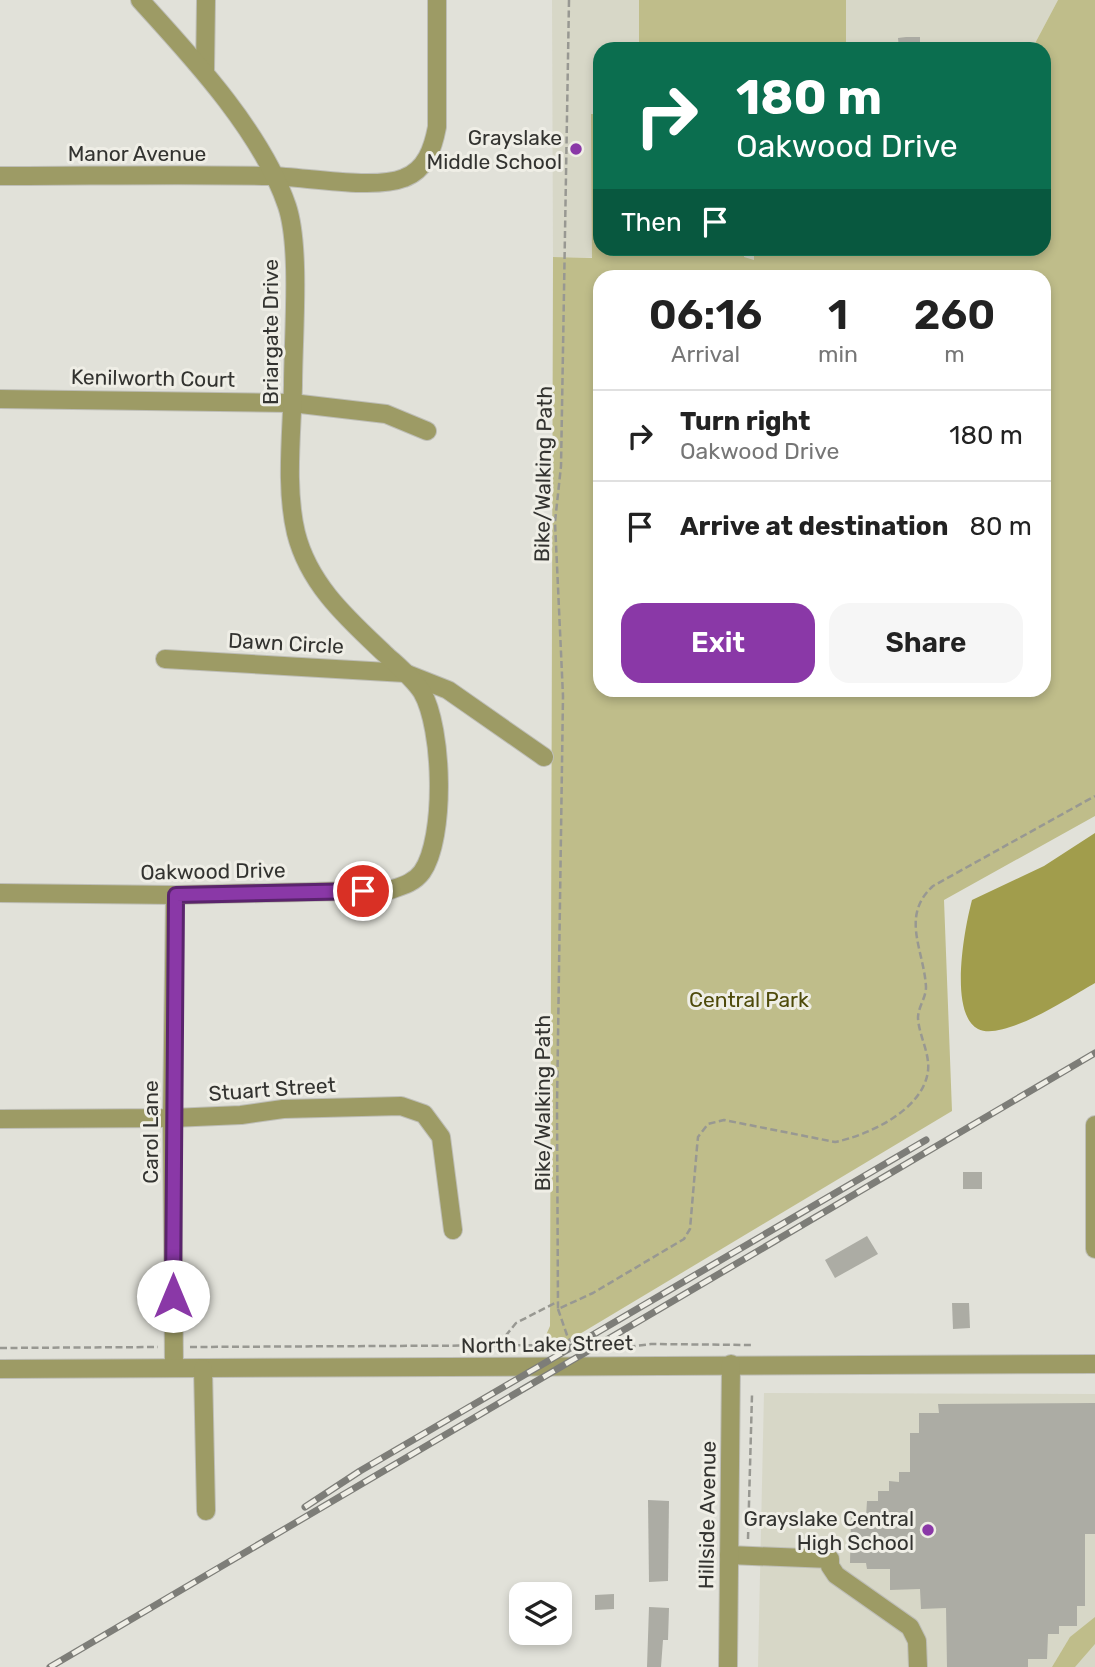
<!DOCTYPE html>
<style>
:root{--surface:#fff;--page:#f6f6f6;--text:#222;--muted:#767676;--line:#e0e0e0;--accent:#8a38a7}
body{margin:0;font-family:Rubik,sans-serif;background:var(--page);color:var(--text);height:100vh;display:flex;flex-direction:column;font-size:26px;white-space:nowrap}
*{box-sizing:border-box;margin:0}
p{font-size:23px;color:var(--muted)}
.icon{flex:none;width:38px;height:38px;fill:none;stroke:currentColor;stroke-width:2;stroke-linecap:round;stroke-linejoin:round}
.map{position:relative;flex:1;overflow:hidden}
.details{position:absolute;left:593px;top:270px;width:458px;height:427px;display:flex;flex-direction:column;background:var(--surface);border-radius:21px;box-shadow:0 4px 10px #0003}
.details>*{flex:none}
.banner{position:absolute;left:593px;top:42px;width:458px;height:214px;border-radius:21px;box-shadow:0 4px 10px #0003;background:#0b6e4f;color:#fff;overflow:hidden}
.buttons{position:absolute;left:509px;top:1582px;display:grid;gap:14px}
.buttons a{display:grid;place-items:center;width:63px;height:63px;border-radius:14px;background:var(--surface);box-shadow:0 4px 10px #0003;font-size:35px}
.pin{position:absolute;display:grid;place-items:center;width:60px;height:60px;color:#fff;margin:-30px;border:4px solid #fff;border-radius:50%;box-shadow:0 2px 7px #0007}
.me{position:absolute;width:77px;margin:-38px;rotate:0deg;stroke-linejoin:round;filter:drop-shadow(0 0 5px #0008)}
.turn{display:flex;align-items:center;gap:24px;height:147px;padding:0 28px;font-size:32px}
.turn .icon{width:91px;height:91px;stroke-width:2.5}
.turn b{display:block;font-size:49px;line-height:60px}
.then{display:flex;align-items:center;height:66px;padding:0 28px;background:#0003;gap:14px;font-size:26px}
.eta{display:flex;justify-content:space-evenly;align-items:center;height:119px;text-align:center}
.eta b{font-size:42px;font-weight:600;line-height:49px}
.action{display:flex;gap:14px;margin-top:auto;padding:14px 28px}
.action a{flex:1;height:80px;border-radius:21px;background:var(--accent);color:#fff;font-size:28px;font-weight:600;line-height:80px;text-align:center}
.action a+a{background:var(--page);color:var(--text)}
ul{padding:0;list-style:none}
li{display:flex;align-items:center;gap:21px;height:91px;padding:0 28px;border-top:2px solid var(--line)}
li div{flex:1}
li b{display:block;font-size:26px}
li em{font-style:normal}
.map>svg:first-child{display:block}
</style>
<div class="map">
<svg width="1095" height="1667" viewBox="0 0 1095 1667">
<rect width="100%" height="100%" fill="#e1e1d9"/>
<!-- built -->
<g fill="#d7d7c7">
<path d="M 552,0 L 1058,0 L 1032,49 L 600,49 L 600,248 L 754,249 L 754,260 L 553,257 Z"/>
<path d="M 764,1393 L 1095,1394 L 1095,1667 L 758,1667 Z"/>
</g>
<!-- green -->
<g fill="#bfbd8a" fill-rule="evenodd">
<rect x="639" y="0" width="207" height="49"/>
<path d="M 1058,0 L 1095,0 L 1095,816 L 944,900 L 952,1111 L 563,1344 L 543,1342 L 550,1326 L 553,257 L 592,258 L 591,114 L 600,114 L 600,248 L 744,249 L 744,257 L 754,260 L 754,248 L 1045,248 L 1045,49 L 1032,49 ZM 600,276 L 1045,276 L 1045,690 L 600,690 Z"/>
<path d="M 1095,1617 L 1095,1644 L 1075,1667 L 1052,1667 L 1070,1637 Z"/>
</g>
<!-- water -->
<path fill="#a19d4c" d="M 1095,833 L 1095,983 C 1072,996 1003,1042 978,1029 C 948,1013 965,926 972,900 L 1044,866 Z"/>
<!-- building -->
<g fill="#acaca4">
<path d="M 906,37 L 920,37 L 920,49 L 899,49 L 898,38 Z"/>
<rect x="963" y="1172" width="19" height="17"/>
<path d="M 867,1236 L 878,1254 L 835,1278 L 825,1260 Z"/>
<path d="M 952,1303 L 969,1303 L 970,1328 L 953,1329 Z"/>
<path d="M 1095,1403 L 1095,1534 L 1085,1534 L 1085,1606 L 1077,1606 L 1077,1626 L 1059,1626 L 1059,1634 L 1048,1634 L 1047,1659 L 1028,1659 L 1028,1667 L 947,1667 L 946,1608 L 921,1609 L 920,1589 L 890,1590 L 890,1569 L 867,1569 L 866,1563 L 850,1563 L 851,1516 L 866,1517 L 867,1501 L 878,1501 L 878,1491 L 889,1491 L 889,1481 L 899,1482 L 899,1472 L 910,1472 L 910,1433 L 919,1433 L 919,1413 L 939,1413 L 938,1404 Z"/>
<path d="M 648,1500 L 669,1501 L 668,1581 L 649,1582 Z"/>
<path d="M 614,1594 L 614,1609 L 595,1610 L 595,1595 Z"/>
<path d="M 649,1607 L 669,1608 L 668,1640 L 663,1640 L 661,1667 L 647,1667 Z"/>
</g>
<g fill="none" stroke-linecap="round" stroke-linejoin="round">
<!-- minor casing -->
<g stroke="#bebeb7" stroke-width="20">
<g id="minor">
<path d="M 205,72 L 206,0"/>
<path d="M 0,176 C 90,176 181,174 271,176 C 306,177 374,190 404,178 C 426,170 433,148 437,127 L 437,0"/>
<path d="M 0,399 L 292,403 L 386,414 L 427,431"/>
<path d="M 165,659 L 405,673 L 448,690 L 544,757"/>
<path d="M 0,893 L 175,895 L 390,890 C 402,886 414,883 422,872 C 446,838 443,728 422,692 C 413,678 398,666 385,654 C 348,619 309,585 296,533 C 285,487 292,432 293,385 C 293,337 301,248 287,206 C 262,132 192,57 140,0"/>
<path d="M 0,1119 L 172,1118 L 241,1115 L 283,1109 L 401,1106 L 424,1114 L 441,1137 L 453,1230"/>
<path d="M 1095,1125 L 1095,1249"/>
<path d="M 174,1368 L 172,1118 L 175,895"/>
<path d="M 0,1369 L 1095,1364"/>
<path d="M 203,1369 L 206,1511"/>
<path d="M 729,1555 L 830,1559 L 830,1566 L 836,1575 L 910,1627 L 917,1641 L 918,1667"/>
<path d="M 728,1667 L 731,1364"/>
</g>
</g>
<!-- path -->
<g stroke="#989892" stroke-width="2.5" stroke-dasharray="7 3.5" stroke-linecap="butt">
<path d="M 569,0 L 561,466 L 555,522 L 563,696 L 557,1106 L 558,1309 L 593,1293 L 684,1239 L 690,1229 L 697,1147 L 698,1137 L 708,1124 L 724,1120 L 835,1142 C 869,1135 923,1110 928,1071 C 930,1053 919,1036 918,1018 C 918,1007 926,998 926,987 C 924,950 900,916 933,886 L 1095,796"/>
<path d="M 558,1309 L 568,1338 L 575,1345 L 612,1349 L 651,1344 L 751,1345"/>
<path d="M 499,1344 L 516,1323 L 557,1302"/>
<path d="M 190,1347 L 575,1345"/>
<path d="M 0,1348 L 158,1347"/>
<path d="M 748,1539 L 752,1395"/>
</g>
<!-- minor -->
<use href="#minor" stroke="#9d9b65" stroke-width="18"/>
<!-- rail casing -->
<g stroke="#7d7d78" stroke-width="7">
<g id="rail">
<path d="M 305,1507 L 360,1471 L 926,1140"/>
<path d="M 50,1667 L 1095,1053"/>
</g>
</g>
<!-- rail -->
<use href="#rail" stroke="#efeee6" stroke-width="4.5" stroke-dasharray="13" stroke-linecap="butt"/>
</g>
<g fill="none" stroke-linecap="round" stroke-linejoin="round">
<!-- route casing -->
<g stroke="#5a246d" stroke-width="18">
<path id="route" d="M 173,1296 L 176,895 L 363,891"/>
</g>
<!-- route -->
<use href="#route" stroke="#8a38a7" stroke-width="12"/>
</g>
<!-- markers -->
<g fill="#8a38a7" stroke="#efeee6" stroke-width="2.5">
<circle cx="576" cy="149" r="7"/>
<circle cx="928" cy="1530" r="7"/>
</g>
<g text-anchor="middle" dominant-baseline="central" stroke-width="6" stroke-linejoin="round" paint-order="stroke">
<!-- poi labels -->
<g font-size="21" fill="#333330" stroke="#efeee6" text-anchor="end">
<text x="562" y="137">Grayslake<tspan x="562" dy="24">Middle School</tspan></text>
<text x="914" y="1518">Grayslake Central<tspan x="914" dy="24">High School</tspan></text>
</g>
<!-- street labels -->
<g font-size="21" fill="#333330" stroke="#efeee6">
<text x="137" y="153">Manor Avenue</text>
<text transform="translate(270 332) rotate(-90)">Briargate Drive</text>
<text transform="translate(153 378) rotate(1)">Kenilworth Court</text>
<text transform="translate(543 474) rotate(-89)">Bike/Walking Path</text>
<text transform="translate(286 643) rotate(3)">Dawn Circle</text>
<text transform="translate(213 871) rotate(-1)">Oakwood Drive</text>
<text transform="translate(272 1089) rotate(-4)">Stuart Street</text>
<text transform="translate(542 1103) rotate(-90)">Bike/Walking Path</text>
<text transform="translate(150 1132) rotate(-90)">Carol Lane</text>
<text transform="translate(547 1344) rotate(-1)">North Lake Street</text>
<text transform="translate(707 1515) rotate(-89)">Hillside Avenue</text>
</g>
<!-- park labels -->
<g font-size="21" fill="#4e4a0a" stroke="#efeee6">
<text x="749" y="999">Central Park</text>
</g>
</g>
</svg>
<div class="buttons">
<a><svg class="icon" aria-label="layers" viewBox="0 0 24 24"><path d="M12 4l9 5-9 5-9-5zM3 14l9 5 9-5"/></svg></a>
</div>
<div class="pin" style="left:363px;top:891px;background:#d93025"><svg class="icon" aria-label="arrive" viewBox="0 0 24 24"><path d="M6 21V4h12l-3 4 3 4H6"/></svg></div>
<svg class="me" style="left:173px;top:1296px" viewBox="-20 -20 40 40"><circle r="19" fill="#fff"/><path d="M0-13L10 11 0 6-10 11z" fill="#8a38a7"/></svg>
<div class="banner">
<div class="turn"><svg class="icon" aria-label="right" viewBox="0 0 24 24"><path d="M7 20v-9h11M14 6l5 5-5 5"/></svg><div><b>180 m</b>Oakwood Drive</div></div>
<div class="then">Then<svg class="icon" aria-label="arrive" viewBox="0 0 24 24"><path d="M6 21V4h12l-3 4 3 4H6"/></svg></div>
</div>
<section class="details">
<div class="eta">
<div><b>06:16</b><p>Arrival</p></div>
<div><b>1</b><p>min</p></div>
<div><b>260</b><p>m</p></div>
</div>
<ul>
<li><svg class="icon" aria-label="right" viewBox="0 0 24 24"><path d="M7 20v-9h11M14 6l5 5-5 5"/></svg><div><b>Turn right</b><p>Oakwood Drive</p></div><em>180 m</em></li>
<li><svg class="icon" aria-label="arrive" viewBox="0 0 24 24"><path d="M6 21V4h12l-3 4 3 4H6"/></svg><div><b>Arrive at destination</b></div><em>80 m</em></li>
</ul>
<div class="action"><a>Exit</a><a>Share</a></div>
</section>
</div>
